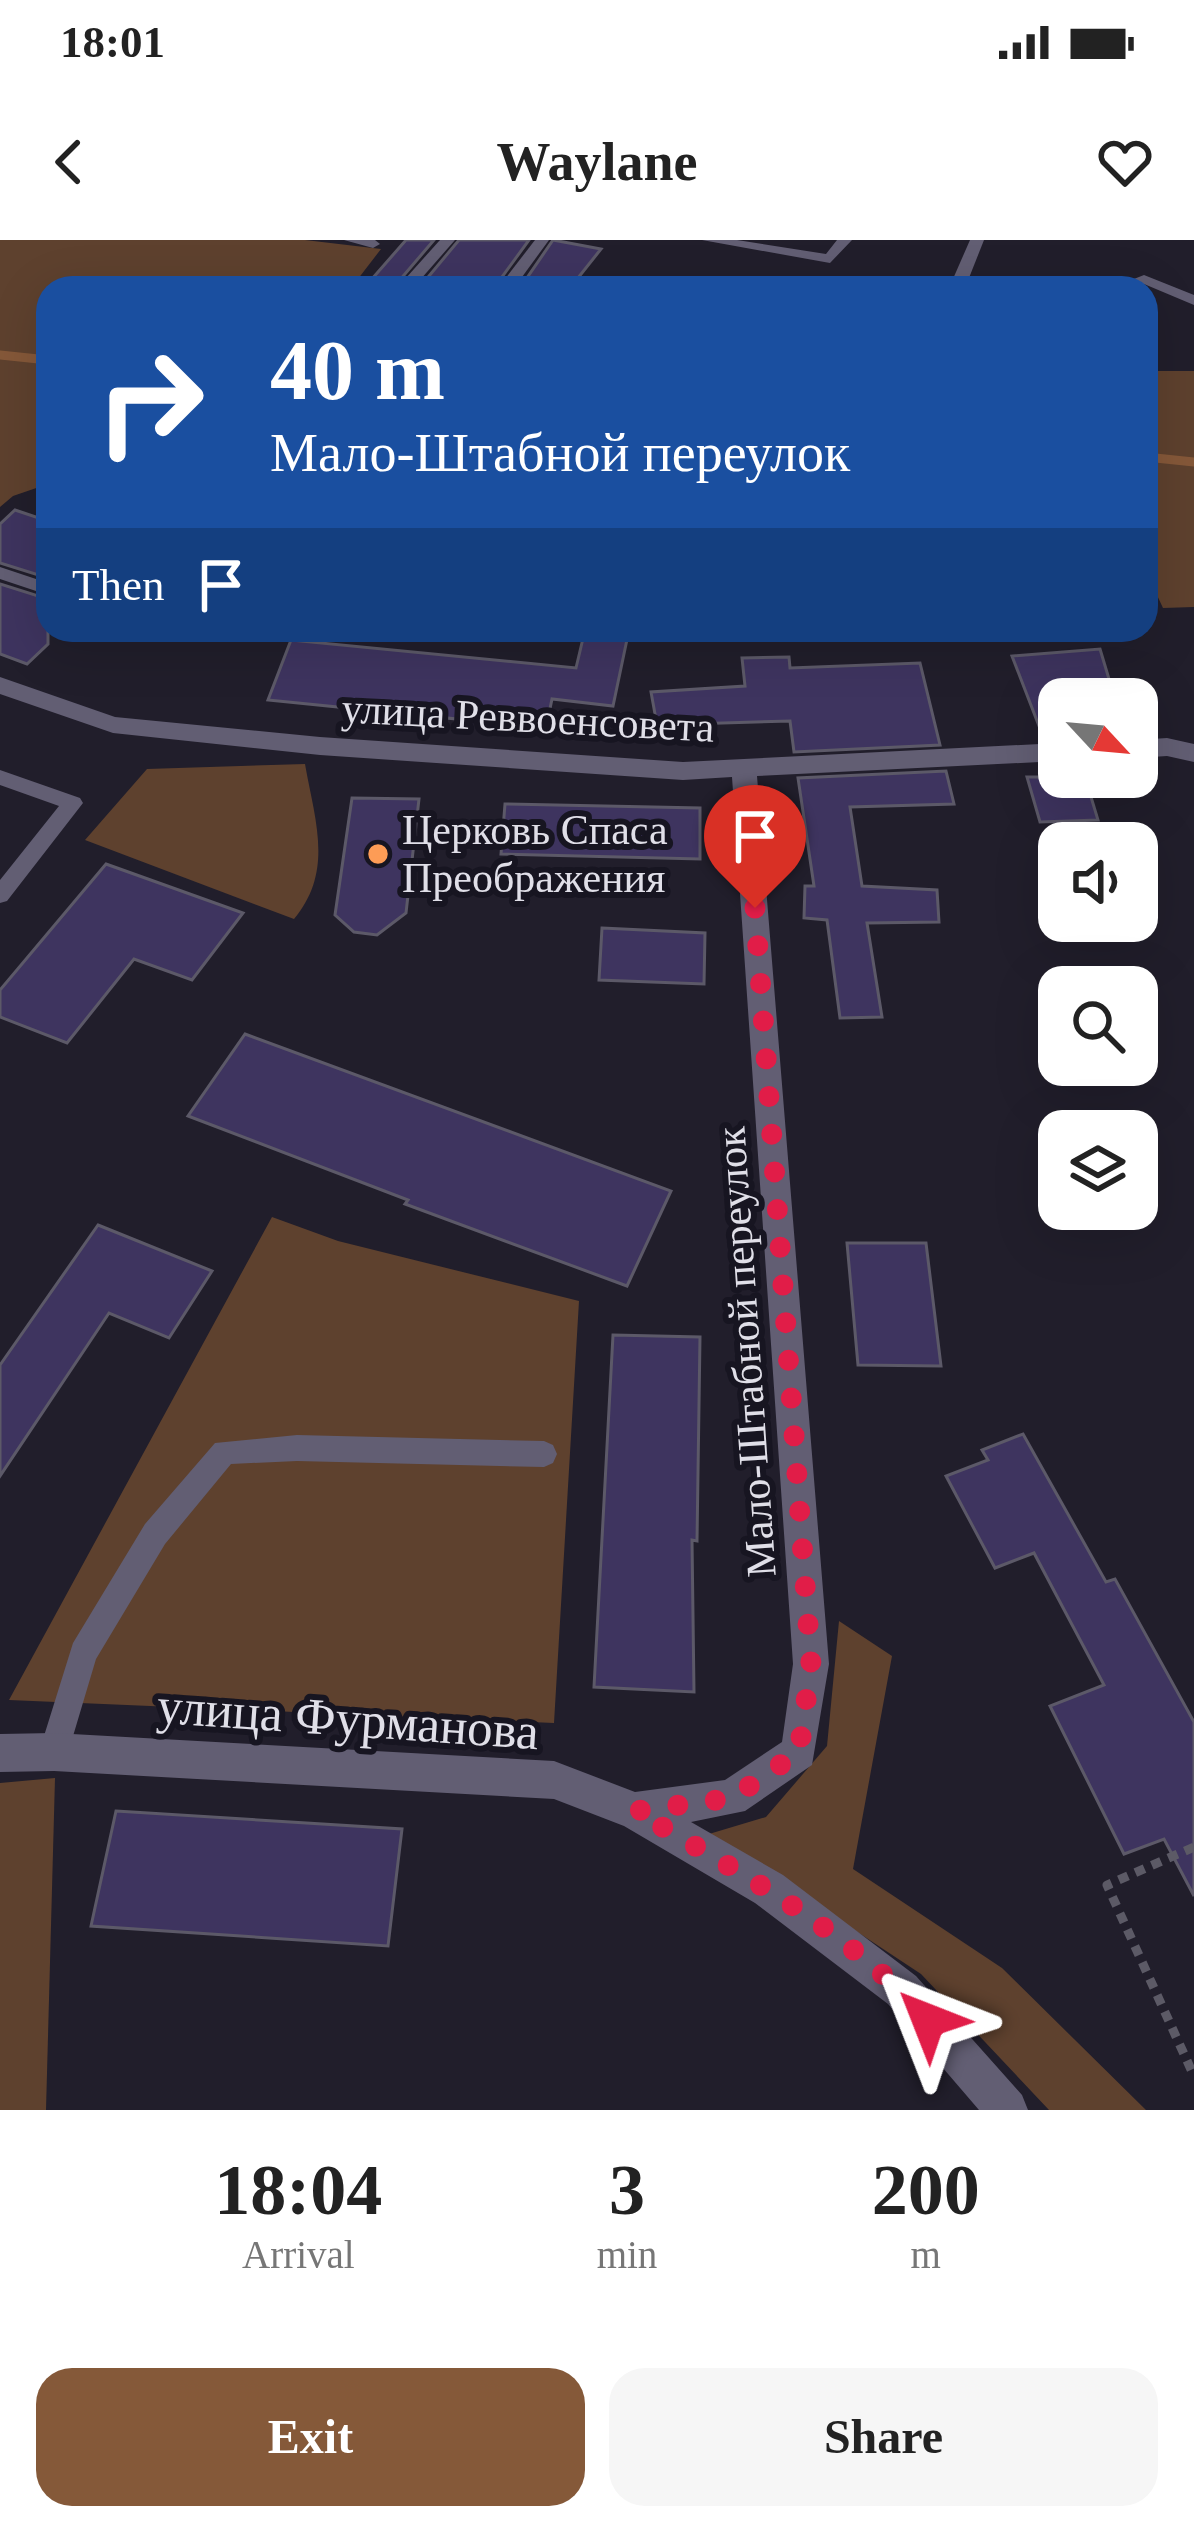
<!DOCTYPE html>
<meta charset="utf-8">
<style>
:root{--surface:#fff;--page:#f6f6f6;--text:#222;--muted:#767676;--accent:#855939}
body{margin:0;font-family:"Times New Roman",serif;background:var(--page);color:var(--text);height:100vh;display:flex;flex-direction:column;font-size:45px;white-space:nowrap}
*{box-sizing:border-box;margin:0}
p{font-size:39px;color:var(--muted)}
.icon{flex:none;width:66px;height:66px;fill:none;stroke:currentColor;stroke-width:2;stroke-linecap:round;stroke-linejoin:round}
.map{position:relative;height:1870px;overflow:hidden}
.panel{display:flex;flex-direction:column;background:var(--surface);flex:1}
.panel>*{flex:none}
.banner{position:absolute;left:36px;top:36px;width:1122px;height:366px;border-radius:36px;box-shadow:0 12px 48px #0002;background:#1a4fa0;color:#fff;overflow:hidden}
.needle{width:78px;rotate:116deg}
.controls{position:absolute;left:1038px;top:438px;display:grid;gap:24px}
.controls a{display:grid;place-items:center;width:120px;height:120px;border-radius:24px;background:var(--surface);box-shadow:0 12px 48px #0002;font-size:60px}
.pin{position:absolute;display:grid;place-items:center;width:102px;height:102px;color:#fff;margin:-123px -51px;border-radius:50% 50% 50% 0;rotate:-45deg;box-shadow:0 0 12px #0007}
.pin .icon{rotate:45deg}
.me{position:absolute;width:132px;margin:-66px;rotate:315deg;stroke-linejoin:round;filter:drop-shadow(0 0 9px #0008)}
.turn{display:flex;align-items:center;gap:42px;height:252px;padding:0 36px;font-size:54px}
.turn .icon{width:156px;height:156px;stroke-width:2.5}
.turn b{display:block;font-size:84px;line-height:102px}
.then{display:flex;align-items:center;height:114px;padding:0 36px;background:#0003;gap:24px;font-size:45px}
.eta{display:flex;justify-content:space-evenly;align-items:center;height:204px;text-align:center}
.eta b{font-size:72px;font-weight:700;line-height:84px}
.button{display:flex;gap:24px;margin-top:auto;padding:24px 36px}
.button a{flex:1;height:138px;border-radius:36px;background:var(--accent);color:#fff;font-size:48px;font-weight:700;line-height:138px;text-align:center}
.button a+a{background:var(--page);color:var(--text)}
.status{display:flex;justify-content:space-between;align-items:center;height:84px;padding:0 60px;background:var(--surface);direction:ltr}
.status svg{height:33px;fill:currentColor}
header{display:flex;justify-content:space-between;align-items:center;height:156px;padding:0 36px;background:var(--surface);font-size:54px;font-weight:700}
.map>svg:first-child{display:block}
</style>
<div class="status"><b>18:01</b><svg viewBox="0 0 49 12"><path d="M0 12V9h3v3zM5 12V6h3v6zM10 12V3h3v9zM15 12V0h3v12zM26 1h20v11H26zM47 4h2v5h-2z"/></svg></div>
<header><svg class="icon" aria-label="back" viewBox="0 0 24 24"><path d="M15 5l-7 7 7 7"/></svg>Waylane<svg class="icon" aria-label="heart" viewBox="0 0 24 24"><path d="M12 20l-8-8c-3-5 5-10 8-4 3-6 11-1 8 4z"/></svg></header>
<div class="map">
<svg width="1194" height="1870" viewBox="0 0 1194 1870">
<rect width="100%" height="100%" fill="#211e2b"/>
<!-- green -->
<g fill="#5e412e">
<path d="M 0,0 L 305,0 L 381,9 L 351,48 L 48,48 L 48,244 L 13,256 L 0,267 Z"/>
<path d="M 1146,131 L 1194,131 L 1194,367 L 1163,368 L 1156,353 L 1146,352 Z"/>
<path d="M 305,524 C 315,581 334,631 294,679 L 85,600 L 147,529 Z"/>
<path d="M 272,977 L 338,1001 L 579,1061 L 554,1483 L 9,1460 Z"/>
<path d="M 839,1381 L 892,1416 L 853,1629 L 1002,1728 L 1146,1870 L 1049,1870 L 921,1734 L 709,1594 L 766,1577 L 827,1506 Z"/>
<path d="M 55,1538 L 46,1870 L 0,1870 L 0,1543 Z"/>
</g>
<g fill="none" stroke-linecap="round" stroke-linejoin="round">
<!-- stream -->
<g stroke="#855839" stroke-width="9">
<path d="M 0,115 L 48,120"/>
<path d="M 1146,217 L 1194,222"/>
</g>
</g>
<!-- building -->
<g fill="#3e345f" stroke="#5c5968" stroke-width="3">
<path d="M 406,0 L 434,0 L 393,48 L 364,48 Z"/>
<path d="M 459,0 L 529,0 L 494,48 L 419,48 Z"/>
<path d="M 553,0 L 601,9 L 570,48 L 520,48 Z"/>
<path d="M 15,270 L 48,281 L 48,338 L 0,323 L 0,284 Z"/>
<path d="M 0,344 L 48,359 L 48,404 L 27,424 L 0,414 Z"/>
<path d="M 585,390 L 629,390 L 613,466 L 552,459 L 546,488 L 268,460 L 291,400 L 576,428 Z"/>
<path d="M 1100,409 L 1115,459 L 1059,459 L 1059,499 L 1044,499 L 1012,416 Z"/>
<path d="M 789,417 L 790,428 L 920,423 L 940,505 L 794,512 L 790,481 L 657,485 L 651,452 L 745,446 L 742,418 Z"/>
<path d="M 946,531 L 954,564 L 850,567 L 862,646 L 937,650 L 939,682 L 867,683 L 882,777 L 840,778 L 827,680 L 804,678 L 805,646 L 814,646 L 798,538 Z"/>
<path d="M 1027,537 L 1085,537 L 1098,580 L 1040,582 Z"/>
<path d="M 352,558 L 419,559 L 406,673 L 377,695 L 354,692 L 335,675 Z"/>
<path d="M 505,564 L 700,568 L 700,619 L 501,614 Z"/>
<path d="M 106,624 L 243,673 L 192,740 L 134,719 L 67,803 L 0,777 L 0,750 Z"/>
<path d="M 602,688 L 705,693 L 704,744 L 599,740 Z"/>
<path d="M 245,794 L 671,951 L 627,1046 L 405,964 L 408,960 L 188,876 Z"/>
<path d="M 98,985 L 212,1031 L 169,1098 L 109,1073 L 0,1236 L 0,1125 Z"/>
<path d="M 847,1003 L 926,1003 L 941,1126 L 858,1125 Z"/>
<path d="M 613,1095 L 700,1097 L 697,1301 L 692,1300 L 694,1452 L 594,1447 Z"/>
<path d="M 1023,1194 L 1106,1342 L 1115,1339 L 1194,1482 L 1194,1656 L 1164,1599 L 1124,1614 L 1050,1466 L 1104,1445 L 1034,1313 L 995,1328 L 946,1236 L 988,1220 L 982,1210 Z"/>
<path d="M 116,1571 L 402,1589 L 388,1706 L 91,1686 Z"/>
</g>
<g fill="none" stroke-linecap="round" stroke-linejoin="round">
<!-- path -->
<path stroke="#5c5a66" stroke-width="9" stroke-dasharray="10 8" stroke-linecap="butt" d="M 1194,1607 L 1107,1645 L 1194,1836"/>
<!-- lane -->
<g fill="#625e73" fill-rule="evenodd">
<path d="M 344,0 L 375,0 L 380,4 L 373,8 Z"/>
<path d="M 440,0 L 455,0 L 413,48 L 397,48 Z"/>
<path d="M 535,0 L 549,0 L 514,48 L 498,48 Z"/>
<path d="M 702,0 L 737,0 L 826,14 L 837,0 L 852,0 L 830,23 Z"/>
<path d="M 970,0 L 984,0 L 965,48 L 949,48 Z"/>
<path d="M 1144,35 L 1194,55 L 1194,65 L 1144,44 L 1111,48 Z"/>
<path d="M 0,327 L 48,343 L 48,355 L 0,339 Z"/>
<path d="M 0,530 L 80,558 L 83,563 L 7,661 L 0,663 L 0,640 L 59,566 L 0,545 Z"/>
<path d="M 297,1195 L 544,1201 L 553,1205 L 557,1214 L 553,1223 L 544,1227 L 297,1221 L 231,1224 L 165,1304 L 96,1419 L 65,1523 L 54,1527 L 43,1523 L 39,1512 L 73,1403 L 145,1284 L 215,1203 Z"/>
</g>
<!-- street -->
<g fill="#625e73" fill-rule="evenodd">
<path d="M 0,437 L 115,477 L 320,497 L 683,522 L 1059,503 L 1059,521 L 757,536 L 829,1424 L 812,1525 L 745,1571 L 691,1582 L 783,1635 L 916,1736 L 1022,1855 L 1028,1870 L 979,1870 L 888,1764 L 755,1663 L 624,1586 L 554,1559 L 54,1531 L 0,1532 L 0,1494 L 54,1493 L 554,1521 L 635,1552 L 725,1540 L 782,1502 L 793,1424 L 732,537 L 683,540 L 320,515 L 113,493 L 0,454 Z"/>
<path d="M 1167,498 L 1194,504 L 1194,522 L 1167,516 L 1137,518 L 1137,500 Z"/>
</g>
</g>
<g fill="none" stroke-linecap="round" stroke-linejoin="round">
<!-- route -->
<path stroke="#e11d48" stroke-width="21" stroke-dasharray="0 37.8" d="M 755,668 L 811,1424 L 799,1512 L 732,1558 L 635,1571 C 737,1631 849,1690 928,1780"/>
</g>
<!-- markers -->
<circle fill="#fd9c56" stroke="#171521" stroke-width="4.5" cx="378" cy="614" r="12"/>
<g text-anchor="middle" dominant-baseline="central" stroke-width="12" stroke-linejoin="round" paint-order="stroke">
<!-- street labels -->
<g font-size="42" fill="#e0dfe8" stroke="#171521">
<text transform="translate(528 478) rotate(3)">улица Реввоенсовета</text>
<text transform="translate(746 1112) rotate(-94)">Мало-Штабной переулок</text>
</g>
<!-- poi labels -->
<g font-size="42" fill="#e0dfe8" stroke="#171521" text-anchor="start">
<text x="402" y="590">Церковь Спаса<tspan x="402" dy="48">Преображения</tspan></text>
</g>
<!-- near-street labels -->
<g font-size="51" fill="#e0dfe8" stroke="#171521">
<text transform="translate(348 1479) rotate(4)">улица Фурманова</text>
</g>
</g>
</svg>
<div class="controls">
<a><svg class="needle" viewBox="-14 -14 28 28"><path d="M0-13l5 13h-10z" fill="#e53935"/><path d="M0 13l5-13h-10z" fill="#767676"/></svg></a>
<a><svg class="icon" aria-label="sound" viewBox="0 0 24 24"><path d="M4 9h4l5-4v14l-5-4H4zM17 9q2 3 0 6"/></svg></a>
<a><svg class="icon" aria-label="search" viewBox="0 0 24 24"><circle cx="10" cy="10" r="6"/><path d="M15 15l6 6"/></svg></a>
<a><svg class="icon" aria-label="layers" viewBox="0 0 24 24"><path d="M12 4l9 5-9 5-9-5zM3 14l9 5 9-5"/></svg></a>
</div>
<div class="pin" style="left:755px;top:668px;background:#d93025"><svg class="icon" aria-label="arrive" viewBox="0 0 24 24"><path d="M6 21V4h12l-3 4 3 4H6"/></svg></div>
<svg class="me" style="left:928px;top:1780px" viewBox="-20 -20 40 40"><path d="M0-17L14 15 0 8-14 15z" fill="#e11d48" stroke="#fff" stroke-width="4"/></svg>
<div class="banner">
<div class="turn"><svg class="icon" aria-label="right" viewBox="0 0 24 24"><path d="M7 20v-9h11M14 6l5 5-5 5"/></svg><div><b>40 m</b>Мало-Штабной переулок</div></div>
<div class="then">Then<svg class="icon" aria-label="arrive" viewBox="0 0 24 24"><path d="M6 21V4h12l-3 4 3 4H6"/></svg></div>
</div>
</div>
<section class="panel">
<div class="eta">
<div><b>18:04</b><p>Arrival</p></div>
<div><b>3</b><p>min</p></div>
<div><b>200</b><p>m</p></div>
</div>
<div class="button"><a>Exit</a><a>Share</a></div>
</section>
